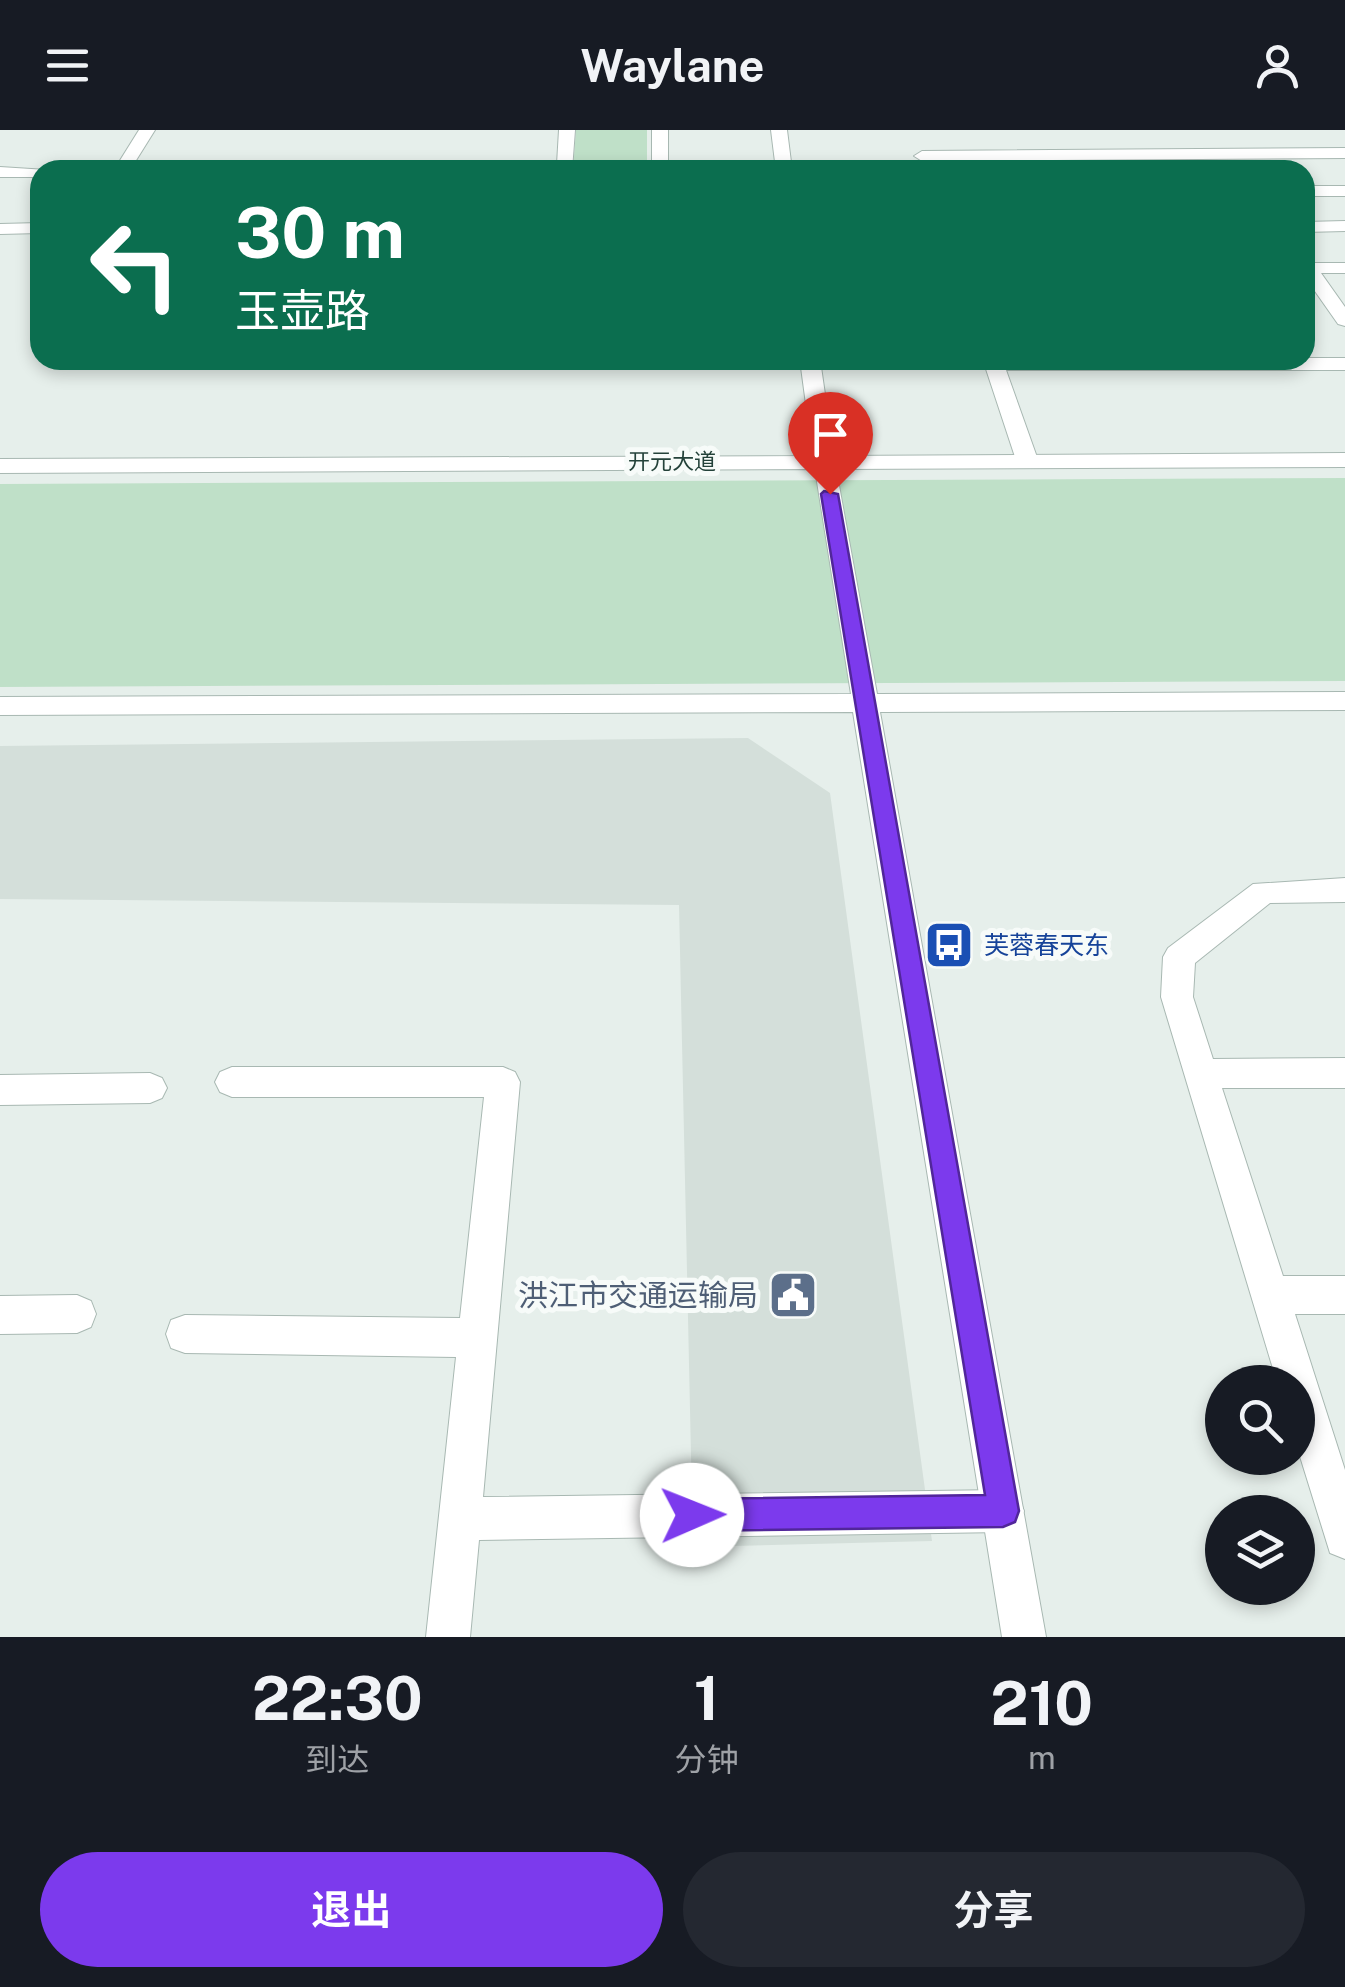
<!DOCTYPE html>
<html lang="zh">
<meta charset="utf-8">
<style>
:root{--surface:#171b24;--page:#242831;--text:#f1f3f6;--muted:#9ea1a6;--accent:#7c3aed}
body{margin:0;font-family:"Public Sans","Noto Sans SC",sans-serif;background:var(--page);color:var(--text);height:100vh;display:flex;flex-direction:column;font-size:38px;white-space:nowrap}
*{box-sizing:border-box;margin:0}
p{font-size:32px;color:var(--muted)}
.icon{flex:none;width:55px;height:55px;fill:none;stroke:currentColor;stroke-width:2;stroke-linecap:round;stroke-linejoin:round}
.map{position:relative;height:1507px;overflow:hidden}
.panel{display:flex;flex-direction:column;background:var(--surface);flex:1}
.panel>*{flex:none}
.top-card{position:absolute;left:30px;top:30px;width:1285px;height:210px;border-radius:30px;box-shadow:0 5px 15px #0003;background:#0b6e4f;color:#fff;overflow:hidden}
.fabs{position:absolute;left:1205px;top:1235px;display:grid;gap:20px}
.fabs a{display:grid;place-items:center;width:110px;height:110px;border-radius:50%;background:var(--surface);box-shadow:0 5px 15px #0003;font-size:50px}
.pin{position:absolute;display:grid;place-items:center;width:85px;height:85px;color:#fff;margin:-102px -42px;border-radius:50% 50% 50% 0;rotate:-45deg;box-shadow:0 0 10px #0007}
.pin .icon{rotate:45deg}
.me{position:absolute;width:110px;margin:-55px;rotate:89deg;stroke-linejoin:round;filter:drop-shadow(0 0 8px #0008)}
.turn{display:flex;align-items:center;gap:35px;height:210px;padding:0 40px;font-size:45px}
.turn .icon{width:130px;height:130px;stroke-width:2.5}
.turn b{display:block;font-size:70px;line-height:85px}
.eta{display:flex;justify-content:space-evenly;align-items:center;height:170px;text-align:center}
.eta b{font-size:60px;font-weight:700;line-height:70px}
.button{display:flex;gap:20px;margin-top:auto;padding:20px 40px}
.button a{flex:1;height:115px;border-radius:60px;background:var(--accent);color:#fff;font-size:40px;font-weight:700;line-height:115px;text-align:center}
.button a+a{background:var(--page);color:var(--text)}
header{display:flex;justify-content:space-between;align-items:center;height:130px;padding:0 40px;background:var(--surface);font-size:45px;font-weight:700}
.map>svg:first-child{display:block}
</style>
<header><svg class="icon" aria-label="menu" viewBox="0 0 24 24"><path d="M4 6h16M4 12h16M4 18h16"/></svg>Waylane<svg class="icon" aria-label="person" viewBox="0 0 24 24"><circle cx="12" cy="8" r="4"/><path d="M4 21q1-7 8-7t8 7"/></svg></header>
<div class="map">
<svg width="1345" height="1507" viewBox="0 0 1345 1507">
<rect width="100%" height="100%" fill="#e6efeb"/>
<!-- built -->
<path fill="#d4dfda" d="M 748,608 L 830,663 L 932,1411 L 693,1417 L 679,775 L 0,769 L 0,616 Z"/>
<!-- green -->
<g fill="#bfe0c8">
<path d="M 576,0 L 647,0 L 647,40 L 573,40 Z"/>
<path d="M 1345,348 L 1345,551 L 0,557 L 0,354 Z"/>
</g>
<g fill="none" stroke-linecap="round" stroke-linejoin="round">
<!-- minor casing -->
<g stroke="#a8b8b2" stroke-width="2">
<g id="minor">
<path d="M 139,0 L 155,0 L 130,40 L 114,40 Z"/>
<path d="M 559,0 L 575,0 L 572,40 L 456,40 L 464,35 L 557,34 Z"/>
<rect x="652" y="0" width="16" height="40"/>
<path d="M 1345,18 L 1345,28 L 922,31 L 914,26 L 922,21 Z"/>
<path d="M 0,37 L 47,40 L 40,40 L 40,47 L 0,47 Z"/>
<rect x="1305" y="56" width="40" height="10"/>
<path d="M 1345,91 L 1345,101 L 1305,102 L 1305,92 Z"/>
<path d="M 40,93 L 40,103 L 0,104 L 0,94 Z"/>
<path d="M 1305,129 L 1313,133 L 1345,133 L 1345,143 L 1321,143 L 1345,177 L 1345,196 L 1338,194 L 1305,147 Z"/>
<path d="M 1305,228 L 1345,228 L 1345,240 L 1006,240 L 1038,330 L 1027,337 L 1016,330 L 983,230 Z"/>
<path d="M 1345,748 L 1345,772 L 1270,773 L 1195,833 L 1193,867 L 1213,929 L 1345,928 L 1345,958 L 1222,958 L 1283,1146 L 1345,1146 L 1345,1184 L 1295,1184 L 1345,1340 L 1345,1429 L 1330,1423 L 1298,1320 L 1298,1252 L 1277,1252 L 1161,867 L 1163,827 L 1168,818 L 1253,754 Z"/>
<path d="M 232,937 L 503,937 L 515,942 L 520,952 L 483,1367 L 1003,1360 L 1018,1366 L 1024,1381 L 1018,1396 L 1003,1402 L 479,1410 L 470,1507 L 426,1507 L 456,1227 L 185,1223 L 171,1218 L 166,1204 L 171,1190 L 185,1185 L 460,1188 L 484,967 L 232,967 L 220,962 L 215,952 L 220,942 Z"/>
<path d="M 150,943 L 162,948 L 167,958 L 162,968 L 150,973 L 0,975 L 0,945 Z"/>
<path d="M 77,1165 L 91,1171 L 96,1184 L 91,1197 L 77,1203 L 0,1204 L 0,1166 Z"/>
</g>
</g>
<!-- tertiary casing -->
<g stroke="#a8b8b2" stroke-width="2">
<g id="tertiary">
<path d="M 771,0 L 787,0 L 792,40 L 776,40 Z"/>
<path d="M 800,230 L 820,230 L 834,326 L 1345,323 L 1345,337 L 836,339 L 877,564 L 1345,562 L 1345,580 L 880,582 L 1046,1507 L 1002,1507 L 853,582 L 0,585 L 0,567 L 851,564 L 815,339 L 0,343 L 0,329 L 813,326 Z"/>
</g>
</g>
<!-- minor -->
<use href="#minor" fill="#fff" fill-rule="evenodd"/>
<!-- tertiary -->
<use href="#tertiary" fill="#fff" fill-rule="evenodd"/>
</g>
<!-- route -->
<path fill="#7c3aed" stroke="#51269a" stroke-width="2.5" d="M 824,361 L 838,364 L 1019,1381 L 1015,1392 L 1003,1397 L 692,1401 L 681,1397 L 676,1385 L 681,1374 L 692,1369 L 985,1365 L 821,364 Z"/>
<!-- icons -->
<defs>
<g id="bus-square" transform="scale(2.5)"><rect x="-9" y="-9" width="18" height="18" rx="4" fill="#1a4fb4" stroke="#f7fbf9"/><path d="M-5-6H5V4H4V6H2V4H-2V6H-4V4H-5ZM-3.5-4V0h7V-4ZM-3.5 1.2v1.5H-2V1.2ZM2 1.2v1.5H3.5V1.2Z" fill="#fff"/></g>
<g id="civic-square" transform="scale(2.5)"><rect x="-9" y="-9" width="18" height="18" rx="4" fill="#5c6f8a" stroke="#f7fbf9"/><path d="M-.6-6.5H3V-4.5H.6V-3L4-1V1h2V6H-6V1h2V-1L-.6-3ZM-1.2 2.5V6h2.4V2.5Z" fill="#fff"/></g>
</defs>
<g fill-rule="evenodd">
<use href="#bus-square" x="949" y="815"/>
<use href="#civic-square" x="793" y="1165"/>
</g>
<g text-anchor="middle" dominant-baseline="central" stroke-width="10" stroke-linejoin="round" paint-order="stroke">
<!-- far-street labels -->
<g font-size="22" fill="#24423a" stroke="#f7fbf9">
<text x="672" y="331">开元大道</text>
</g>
<!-- transit labels -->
<g font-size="25" fill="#164399" stroke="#f7fbf9" text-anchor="start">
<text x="984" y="815">芙蓉春天东</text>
</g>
<!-- near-service labels -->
<g font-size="30" fill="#4e5e75" stroke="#f7fbf9" text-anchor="end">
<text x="758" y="1165">洪江市交通运输局</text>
</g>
</g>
</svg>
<div class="fabs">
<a><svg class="icon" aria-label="search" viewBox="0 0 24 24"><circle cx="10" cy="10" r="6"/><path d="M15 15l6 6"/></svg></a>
<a><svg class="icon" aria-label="layers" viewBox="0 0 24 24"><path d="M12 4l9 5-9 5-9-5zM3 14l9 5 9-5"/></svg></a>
</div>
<div class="pin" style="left:830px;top:364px;background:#d93025"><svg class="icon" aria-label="arrive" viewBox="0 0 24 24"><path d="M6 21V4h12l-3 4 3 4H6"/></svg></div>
<svg class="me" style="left:692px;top:1385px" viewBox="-20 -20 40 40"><circle r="19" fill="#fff"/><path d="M0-13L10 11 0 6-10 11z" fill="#7c3aed"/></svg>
<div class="top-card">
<div class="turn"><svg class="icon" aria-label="left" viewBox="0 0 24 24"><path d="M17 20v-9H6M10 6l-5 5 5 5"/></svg><div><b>30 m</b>玉壶路</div></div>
</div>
</div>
<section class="panel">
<div class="eta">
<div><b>22:30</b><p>到达</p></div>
<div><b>1</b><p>分钟</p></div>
<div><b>210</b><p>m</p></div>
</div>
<div class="button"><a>退出</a><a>分享</a></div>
</section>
